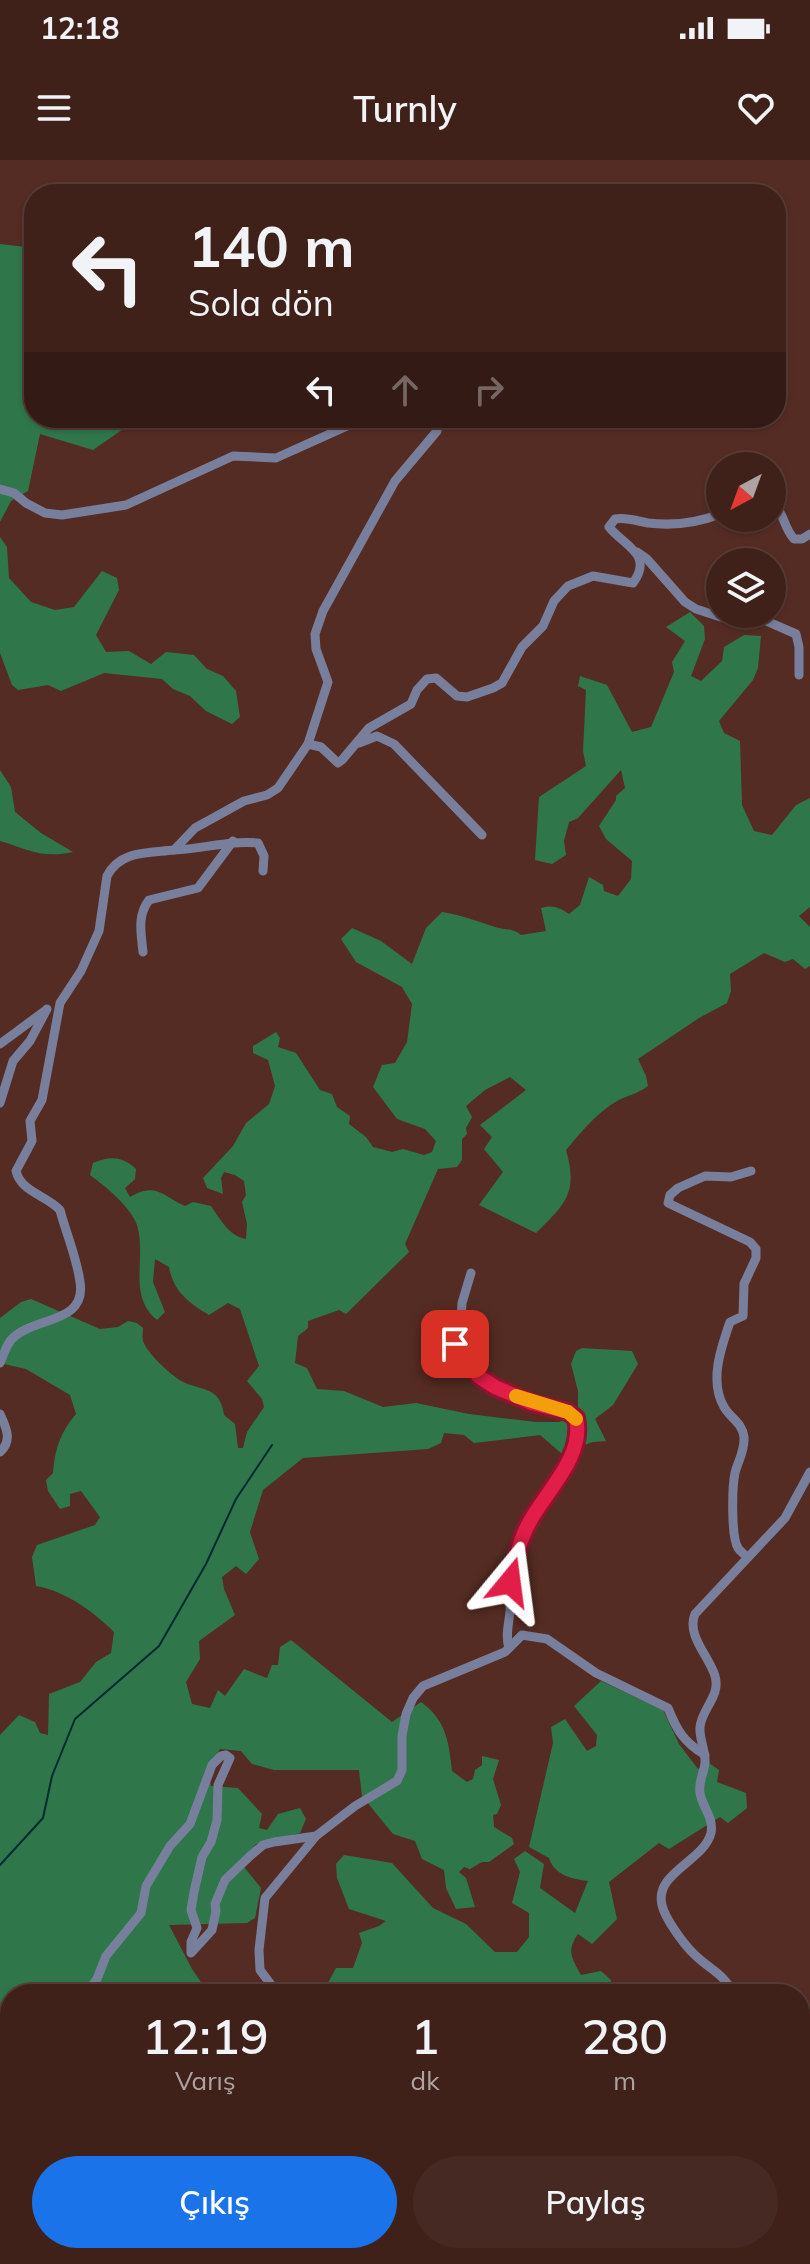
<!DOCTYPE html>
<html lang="tr">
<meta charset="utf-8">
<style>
:root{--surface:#40211a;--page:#472923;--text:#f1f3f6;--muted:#aea3a2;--line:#593e39;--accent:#1a73e8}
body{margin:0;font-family:Mulish,sans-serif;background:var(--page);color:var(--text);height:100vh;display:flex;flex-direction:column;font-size:30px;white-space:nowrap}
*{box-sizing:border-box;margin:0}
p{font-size:26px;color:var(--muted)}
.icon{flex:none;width:44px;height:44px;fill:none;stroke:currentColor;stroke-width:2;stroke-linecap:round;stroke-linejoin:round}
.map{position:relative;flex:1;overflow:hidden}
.panel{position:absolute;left:0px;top:1824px;width:810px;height:280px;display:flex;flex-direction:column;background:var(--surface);border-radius:32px 32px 0 0;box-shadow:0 2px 6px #0004,0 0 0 2px var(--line)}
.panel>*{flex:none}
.top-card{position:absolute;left:24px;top:24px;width:762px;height:244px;border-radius:32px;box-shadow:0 2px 6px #0004,0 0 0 2px var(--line);background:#40211a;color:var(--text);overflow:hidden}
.needle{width:52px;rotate:221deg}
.controls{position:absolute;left:706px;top:292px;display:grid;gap:16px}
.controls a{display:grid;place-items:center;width:80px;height:80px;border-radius:50%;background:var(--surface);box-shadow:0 2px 6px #0004,0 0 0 2px var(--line);font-size:40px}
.pin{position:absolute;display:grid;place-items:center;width:68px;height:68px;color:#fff;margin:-34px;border-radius:16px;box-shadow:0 4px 12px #0006}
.me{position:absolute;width:88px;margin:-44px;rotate:16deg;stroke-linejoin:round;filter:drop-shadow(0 0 6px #0008)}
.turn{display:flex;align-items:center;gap:28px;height:168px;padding:0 32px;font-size:36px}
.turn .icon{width:104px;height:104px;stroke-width:2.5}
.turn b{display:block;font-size:56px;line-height:68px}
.lanes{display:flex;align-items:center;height:76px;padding:0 32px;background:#0003;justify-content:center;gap:40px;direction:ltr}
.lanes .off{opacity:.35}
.eta{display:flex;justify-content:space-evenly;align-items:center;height:136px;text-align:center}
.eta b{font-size:48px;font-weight:600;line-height:56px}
.primary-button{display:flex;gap:16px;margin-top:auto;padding:16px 32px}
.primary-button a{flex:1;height:92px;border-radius:48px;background:var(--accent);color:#fff;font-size:32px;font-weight:600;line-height:92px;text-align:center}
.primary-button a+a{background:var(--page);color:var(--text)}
.status{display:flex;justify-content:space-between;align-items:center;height:56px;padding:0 40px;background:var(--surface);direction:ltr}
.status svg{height:22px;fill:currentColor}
header{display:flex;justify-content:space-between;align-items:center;height:104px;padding:0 32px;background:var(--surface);font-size:36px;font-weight:600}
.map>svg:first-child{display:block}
</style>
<div class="status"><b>12:18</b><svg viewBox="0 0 49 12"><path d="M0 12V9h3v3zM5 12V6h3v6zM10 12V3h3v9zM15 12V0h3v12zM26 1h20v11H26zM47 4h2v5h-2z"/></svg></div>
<header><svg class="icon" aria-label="menu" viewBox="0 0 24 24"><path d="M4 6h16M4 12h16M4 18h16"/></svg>Turnly<svg class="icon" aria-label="heart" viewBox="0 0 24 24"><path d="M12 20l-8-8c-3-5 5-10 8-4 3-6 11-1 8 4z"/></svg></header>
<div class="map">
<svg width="810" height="2104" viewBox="0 0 810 2104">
<rect width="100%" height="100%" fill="#552c23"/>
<!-- forest -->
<g fill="#2f764b">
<path d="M 0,84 L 34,88 L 34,258 L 139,258 L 93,290 L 40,274 L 28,331 L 11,341 L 0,362 Z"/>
<path d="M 0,377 L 7,387 L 9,418 L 31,442 L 55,450 L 74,447 L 102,411 L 117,418 L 119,430 L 96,475 L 106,492 L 129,491 L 151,504 L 166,492 L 194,495 L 207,509 L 223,516 L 236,531 L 240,557 L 232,564 L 206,551 L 190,536 L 173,529 L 162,519 L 104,513 L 61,531 L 48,525 L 18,530 L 12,525 L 0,493 Z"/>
<path d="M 690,452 L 704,466 L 705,479 L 691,516 L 701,521 L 722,501 L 724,487 L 744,475 L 761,476 L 758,508 L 753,520 L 719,561 L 724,573 L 740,581 L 742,645 L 754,671 L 772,675 L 796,645 L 810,638 L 810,747 L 799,756 L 810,767 L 810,806 L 805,809 L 793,799 L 785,802 L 764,793 L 730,814 L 731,831 L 727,843 L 699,858 L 638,899 L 646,916 L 648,926 C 637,934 629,935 619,940 C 598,951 581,972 566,990 C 578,1033 566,1043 536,1073 L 479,1045 L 503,1012 L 484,989 L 492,977 L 480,965 L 526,930 L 510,917 L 485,930 L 466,946 L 472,957 L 466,968 L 467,974 L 462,979 L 462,1000 L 457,1007 L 438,1009 L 405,1084 L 409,1092 L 346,1154 L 339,1150 L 308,1161 L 308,1168 L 298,1176 L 295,1203 L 307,1208 L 317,1229 L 344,1231 L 383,1247 L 416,1243 L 469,1254 L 536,1262 L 559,1262 L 567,1259 L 578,1247 L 578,1231 L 571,1204 L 576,1191 L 582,1188 L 632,1191 L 638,1204 L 613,1245 L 595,1259 L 606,1281 L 593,1282 L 561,1293 L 540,1275 L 474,1283 L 464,1275 L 444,1273 L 441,1283 L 428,1289 L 303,1298 L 263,1330 L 250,1372 L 259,1399 L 246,1414 L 236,1406 L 222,1417 L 224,1429 L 235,1455 L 199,1481 L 200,1499 L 186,1522 L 192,1544 L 210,1548 L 218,1530 L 225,1536 L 244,1509 L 267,1518 L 272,1505 L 278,1505 L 280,1487 L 291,1480 L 392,1562 L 421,1542 C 446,1560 449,1582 452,1611 L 467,1622 L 473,1619 L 475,1610 L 482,1605 L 482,1596 L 499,1600 L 493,1619 L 501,1645 L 497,1654 L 493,1655 L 494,1667 L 512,1678 L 514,1684 L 489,1702 L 482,1702 L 470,1709 L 464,1707 L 459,1712 L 466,1718 L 475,1747 L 456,1749 L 446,1728 L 444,1710 L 422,1699 L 415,1681 L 393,1674 L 362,1636 L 359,1610 L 274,1610 L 252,1604 L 241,1591 L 220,1589 L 207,1609 L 211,1626 L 238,1628 L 262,1654 L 259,1668 L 267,1670 L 278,1654 L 300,1648 L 306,1659 L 300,1673 L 256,1684 L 240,1702 L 261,1728 L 255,1758 L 247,1763 L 169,1765 L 192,1809 L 209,1834 L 10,1834 L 10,1940 L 0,1962 L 0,1575 L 19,1555 L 35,1562 L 40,1573 L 48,1575 L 49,1534 L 80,1522 L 96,1502 L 111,1493 L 114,1472 C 93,1451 65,1431 36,1426 L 32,1397 L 37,1385 L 95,1365 L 100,1357 L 81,1331 L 70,1334 L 70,1346 L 60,1349 L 48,1331 L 46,1320 L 53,1313 C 55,1289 60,1273 76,1254 L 70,1235 L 26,1209 L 0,1203 L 0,1158 L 21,1142 L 31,1139 L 100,1169 L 118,1167 L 128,1161 L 137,1163 L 143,1168 C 143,1172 142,1177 143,1181 C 147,1193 168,1212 178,1219 C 197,1232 220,1223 224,1255 L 235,1264 L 238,1288 L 243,1288 L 247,1272 L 264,1247 L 262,1239 L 247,1221 L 259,1206 L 240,1149 L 228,1143 L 209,1155 C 189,1143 173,1131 169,1107 L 155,1099 L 153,1122 L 165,1152 L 157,1160 C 127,1135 147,1098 137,1065 C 131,1047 105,1026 90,1015 L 93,1003 C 110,996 122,996 136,1009 L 135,1019 L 125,1028 L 130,1037 C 156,1022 161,1035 185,1046 L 193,1042 L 211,1046 C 220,1059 229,1076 246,1079 L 247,1064 L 242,1042 L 246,1035 L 244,1021 L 235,1015 L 224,1012 L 221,1018 L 223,1034 L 207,1028 L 203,1018 L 233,986 L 246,963 L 269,944 L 275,926 L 268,900 L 253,893 L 253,886 L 276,872 L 280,878 L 278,887 L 296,893 L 320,930 L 332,934 L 337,947 L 350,956 L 349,964 L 366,977 L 373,987 L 392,992 L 403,989 L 424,995 L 432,992 L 436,981 L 425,969 L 397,959 L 373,927 L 382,905 L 395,903 L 407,882 L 412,844 L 402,827 L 356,802 L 341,779 L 352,768 L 381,781 L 412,804 L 426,768 L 442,752 C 461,755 477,761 495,767 C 505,770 513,768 521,775 L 546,771 L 541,748 C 552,744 561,748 569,754 L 580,745 L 589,717 L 603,725 L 604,731 L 618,736 L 631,719 L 632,701 L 606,679 L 599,666 L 616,640 L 616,636 L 625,628 L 621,610 L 578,658 L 569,662 L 564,681 L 566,695 L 552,704 L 535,700 L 539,637 L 586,606 L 583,591 L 586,530 L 578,526 L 580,516 L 607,525 L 632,572 L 651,567 L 674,512 L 672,502 L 685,481 L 666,467 Z"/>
<path d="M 0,610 L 11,627 L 15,652 L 41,673 L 73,692 C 42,699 27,689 0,681 Z"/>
<path d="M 601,1521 L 663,1550 L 679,1584 L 698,1609 L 709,1603 L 719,1610 L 717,1622 L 746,1633 L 747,1648 L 728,1663 L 720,1657 L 669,1689 L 659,1683 L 609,1722 L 617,1759 L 592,1784 L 578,1774 C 566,1791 572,1798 581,1815 L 601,1811 L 611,1820 L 609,1834 L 322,1834 L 336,1808 L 353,1808 L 362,1783 L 359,1773 L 379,1766 L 386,1761 L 349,1749 L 337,1718 L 336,1704 L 344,1695 L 392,1703 L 433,1748 L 466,1764 L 495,1792 L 517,1792 L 529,1777 L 529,1753 L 512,1743 L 520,1712 L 514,1699 L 525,1691 L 544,1704 L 540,1728 L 575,1753 L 588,1721 C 572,1719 554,1715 549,1698 L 529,1687 L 553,1583 L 551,1567 L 565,1559 L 587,1591 L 596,1586 L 597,1575 L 574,1546 Z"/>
<path d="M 0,2007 L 10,2008 L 10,2094 L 174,2094 L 170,2104 L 0,2104 Z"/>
<path d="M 262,2094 L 552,2094 L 554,2104 L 265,2104 Z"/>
</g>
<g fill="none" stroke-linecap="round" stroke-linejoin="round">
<!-- stream -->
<path stroke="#072930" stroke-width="2" d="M 0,1705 L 43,1658 L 52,1616 L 75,1559 L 159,1486 L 206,1404 L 236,1339 L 272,1285"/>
<!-- street -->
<g stroke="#787f9c" stroke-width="9">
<path d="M 0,329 L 14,333 L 26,343 L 45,353 L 62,355 L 126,345 L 233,296 L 276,298 L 365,258"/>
<path d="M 772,341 C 785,354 783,367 794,379 L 802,379 L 810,374"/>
<path d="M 637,392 L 647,399 L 685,442 L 696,449 L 730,460 L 757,457 L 796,474 L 799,487 L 799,515"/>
<path d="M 359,583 L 377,576 L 394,584 L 482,675"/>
<path d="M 308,584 L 328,522 L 316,489 L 315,474 L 323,451 L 395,321 L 437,271 L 437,258"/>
<path d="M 174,690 C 203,689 230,680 258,683 L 264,696 L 263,711"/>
<path d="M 143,792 C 141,772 137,756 149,740 L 198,728 L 233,681"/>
<path d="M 0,884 L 46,850"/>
<path d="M 0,943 L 13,901 L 30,881 L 47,849"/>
<path d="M 471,1113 L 462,1143 L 461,1160 L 455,1184 L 478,1216 L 495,1227 L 532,1243 L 568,1252 L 576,1258 C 585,1298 542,1332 527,1367 C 514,1395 511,1422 510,1451 C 509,1464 505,1475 509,1488"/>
<path d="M 0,1203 C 3,1196 6,1186 11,1180 C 32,1156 87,1165 80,1122 C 77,1098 66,1073 60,1050 C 46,1035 21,1032 16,1011 L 32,981 L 30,961 L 42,940 L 60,843 L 81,811 L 99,771 L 107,716 C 120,690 149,693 174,690 L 195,668 L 244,641 L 267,635 L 278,628 L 308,584 L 321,587 L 338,603 L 342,600 L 369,568 L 411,544 L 417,530 L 427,519 L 436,518 L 457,536 L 467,537 L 493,528 L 502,523 L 522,487 L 543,466 L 554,441 L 568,426 L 593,416 L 633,423 C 654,394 624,386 609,367 L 615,359 C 626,357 637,361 648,363 C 673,366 697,363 720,354"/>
<path d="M 0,1254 C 6,1267 13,1281 0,1292"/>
<path d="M 747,1397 C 744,1394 740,1391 738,1388 C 731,1377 732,1327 735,1313 C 738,1301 745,1291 744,1277 C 742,1262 731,1259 724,1247 C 709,1221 721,1188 730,1162 L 743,1156 L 744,1124 L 756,1098 L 756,1089 L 750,1082 L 668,1043 L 670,1035 L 678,1028 L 705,1016 L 731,1017 L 751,1011"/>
<path d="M 86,1834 L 97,1819 L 106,1796 L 141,1753 L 146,1726 L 170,1686 L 190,1664 L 212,1605 L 221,1596 L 226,1595 L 230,1598 L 218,1625 L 217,1660 L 211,1682 L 202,1697 L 194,1732 L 191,1750 L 197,1768 L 191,1782 L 191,1793 L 212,1770 L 216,1751 L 215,1744 L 225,1720 L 250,1696 L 263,1685 L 274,1682 L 316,1676 L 355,1646 L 397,1621 L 402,1610 L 402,1576 L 406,1554 L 413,1538 L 423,1526 L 505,1492 L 522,1475 L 547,1479 L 596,1513 L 668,1548 C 677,1571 684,1582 705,1595"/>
<path d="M 278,1834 L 260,1810 L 259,1790 L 265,1738 L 316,1676"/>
<path d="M 733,1834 C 725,1814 709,1809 695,1795 C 685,1786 665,1759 662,1745 C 654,1713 704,1701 711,1673 C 714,1657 702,1647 700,1633 C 698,1622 704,1613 705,1603 C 706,1591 699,1579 700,1567 C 702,1548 721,1536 715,1516 C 709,1496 686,1475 695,1454 L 785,1358 L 810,1312"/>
<path d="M 800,1875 L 810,1877"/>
<path d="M 0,1970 L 10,1951"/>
<path d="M 800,2093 L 808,2104"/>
<path d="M 214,2094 L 218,2104"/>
</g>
</g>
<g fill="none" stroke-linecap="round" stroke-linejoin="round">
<!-- route casing -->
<g stroke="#92132f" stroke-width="20">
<path id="route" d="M 455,1184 L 478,1216 L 495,1227 L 532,1243 L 568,1252 L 576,1258 C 585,1296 546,1331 529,1363 C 519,1381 515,1402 510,1422"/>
</g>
<!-- route -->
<use href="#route" stroke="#e11d48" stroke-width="14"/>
<!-- slow -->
<path stroke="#f59e0b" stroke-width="14" d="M 516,1236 L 568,1252 L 576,1259"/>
</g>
</svg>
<div class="controls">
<a><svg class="needle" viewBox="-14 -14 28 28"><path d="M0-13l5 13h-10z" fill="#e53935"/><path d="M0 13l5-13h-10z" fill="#aea3a2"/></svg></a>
<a><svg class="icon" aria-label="layers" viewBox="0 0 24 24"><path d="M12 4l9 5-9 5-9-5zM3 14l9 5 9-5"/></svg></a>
</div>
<div class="pin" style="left:455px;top:1184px;background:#d93025"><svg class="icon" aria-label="arrive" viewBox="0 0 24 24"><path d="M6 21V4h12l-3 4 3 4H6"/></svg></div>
<svg class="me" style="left:510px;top:1422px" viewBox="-20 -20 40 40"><path d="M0-17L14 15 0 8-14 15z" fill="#e11d48" stroke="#fff" stroke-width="4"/></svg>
<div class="top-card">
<div class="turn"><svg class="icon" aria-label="left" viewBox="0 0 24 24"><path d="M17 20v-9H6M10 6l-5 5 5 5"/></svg><div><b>140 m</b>Sola dön</div></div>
<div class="lanes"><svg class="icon" aria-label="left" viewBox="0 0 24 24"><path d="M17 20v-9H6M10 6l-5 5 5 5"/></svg><svg class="icon off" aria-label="ahead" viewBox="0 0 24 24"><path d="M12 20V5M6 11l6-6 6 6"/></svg><svg class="icon off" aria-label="right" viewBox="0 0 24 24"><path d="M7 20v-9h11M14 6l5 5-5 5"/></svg></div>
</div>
<section class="panel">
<div class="eta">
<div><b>12:19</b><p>Varış</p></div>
<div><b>1</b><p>dk</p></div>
<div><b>280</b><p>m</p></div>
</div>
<div class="primary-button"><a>Çıkış</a><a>Paylaş</a></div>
</section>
</div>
